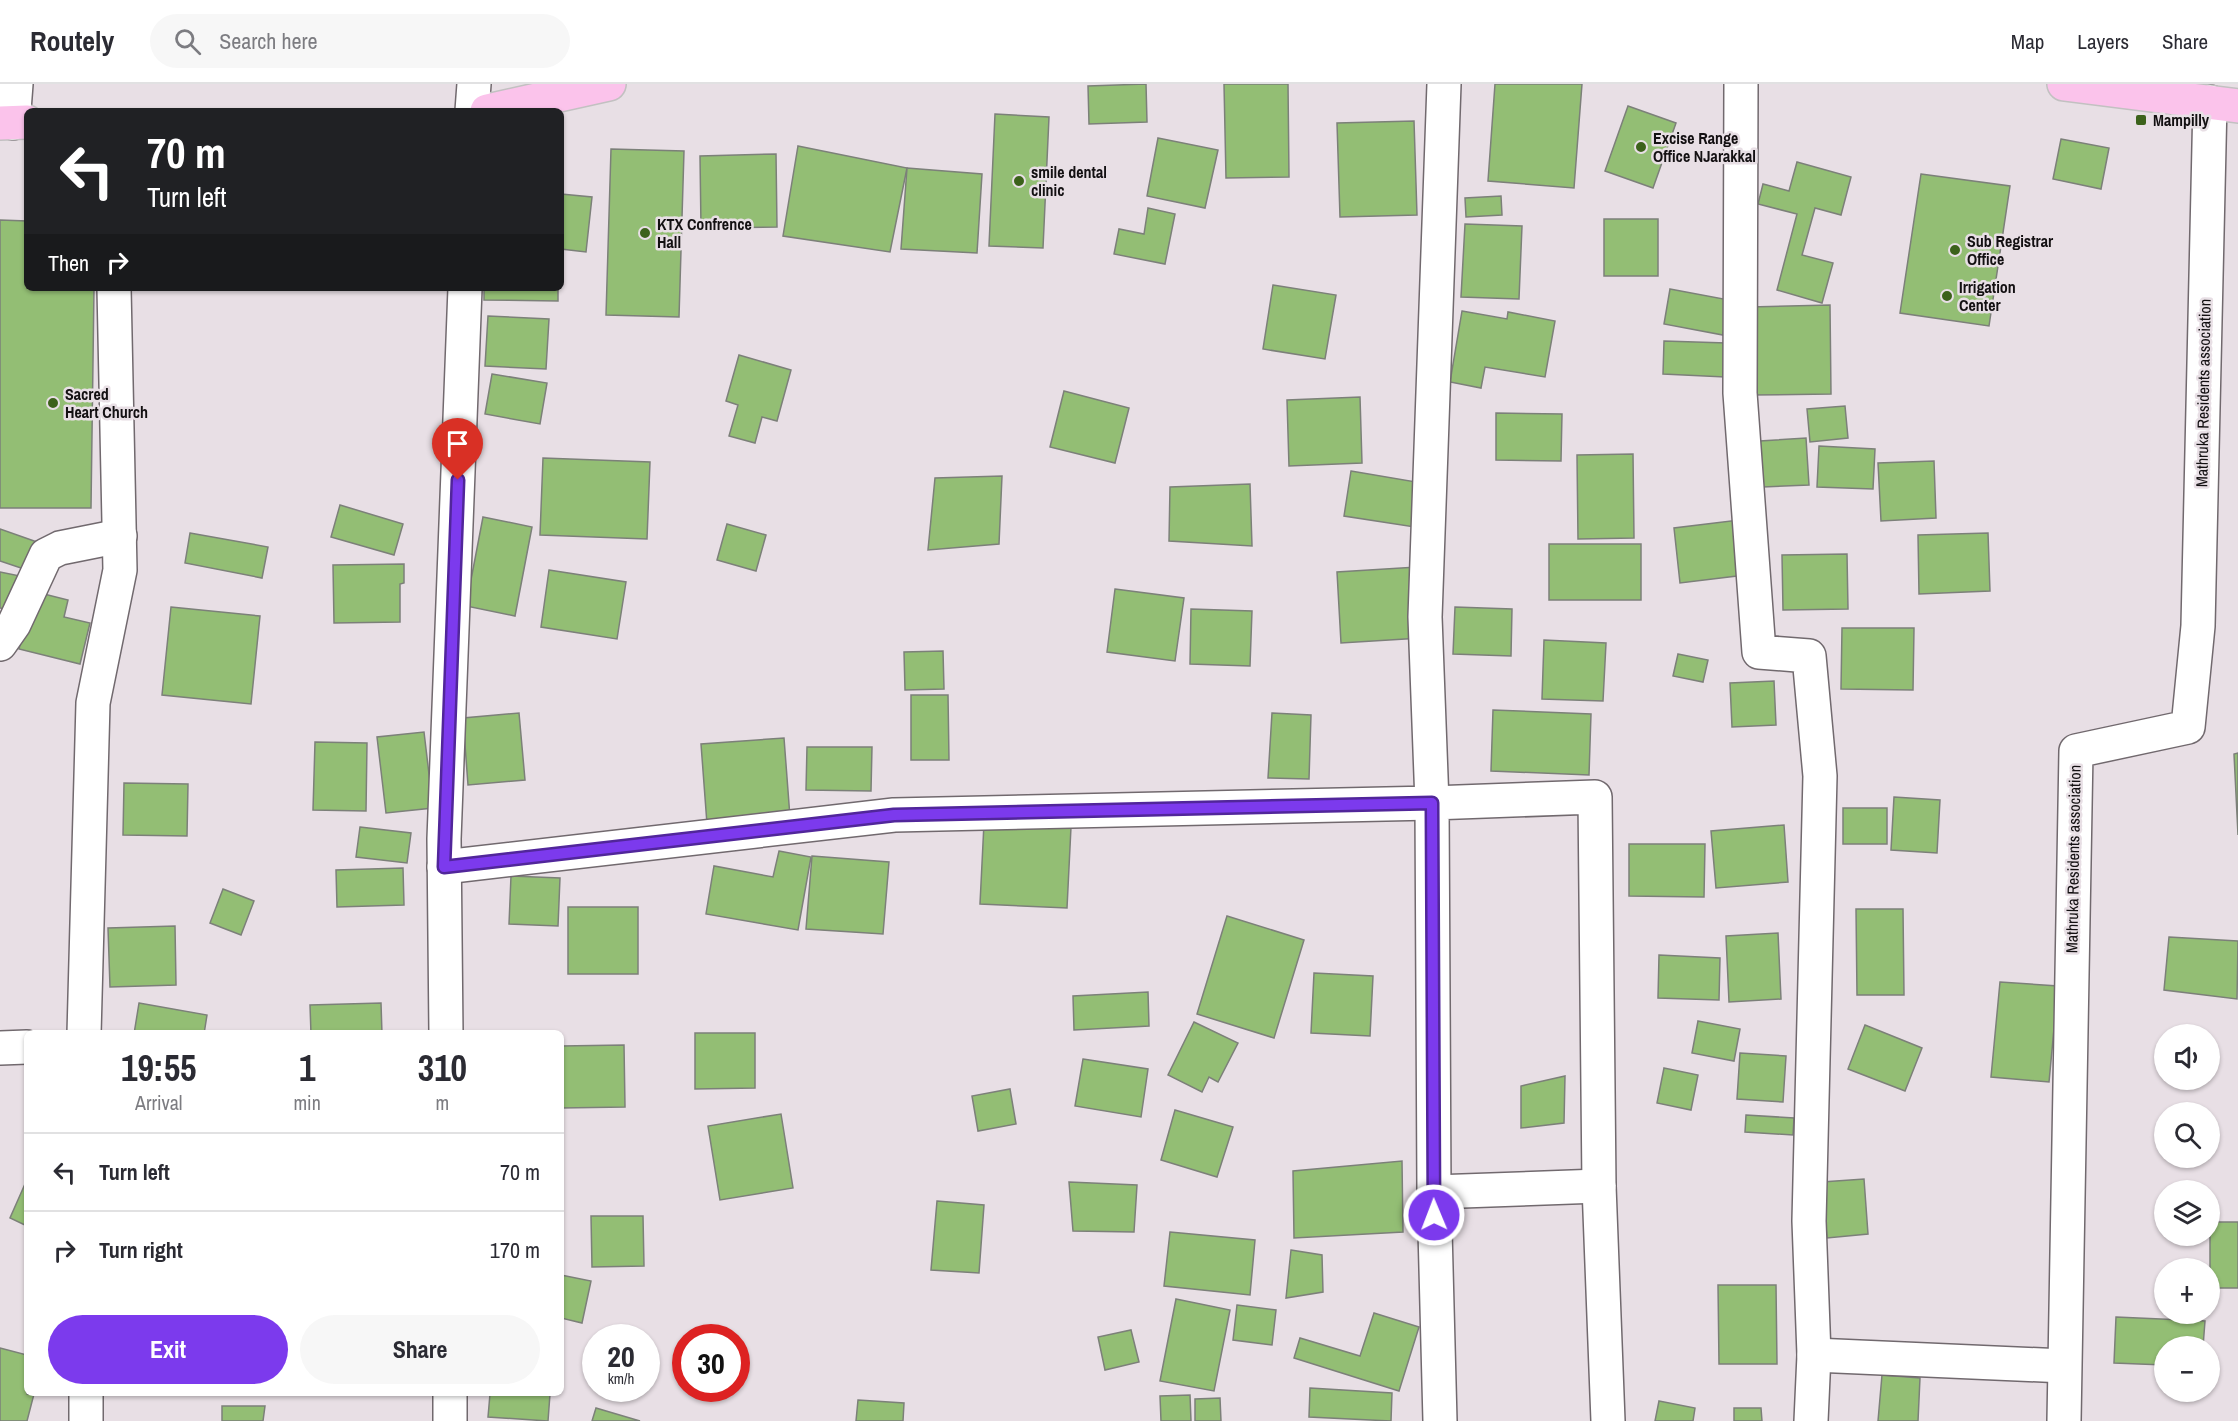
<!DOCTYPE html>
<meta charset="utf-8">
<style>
:root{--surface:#fff;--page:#f7f7f7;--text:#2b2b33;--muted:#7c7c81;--line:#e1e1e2;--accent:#7c3aed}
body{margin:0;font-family:"Archivo Narrow",sans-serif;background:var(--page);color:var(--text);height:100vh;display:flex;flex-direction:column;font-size:22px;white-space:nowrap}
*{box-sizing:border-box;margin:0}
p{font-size:20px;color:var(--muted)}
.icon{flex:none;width:33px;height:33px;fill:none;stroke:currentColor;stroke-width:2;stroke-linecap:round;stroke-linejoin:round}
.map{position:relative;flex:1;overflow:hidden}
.sheet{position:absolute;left:24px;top:946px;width:540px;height:366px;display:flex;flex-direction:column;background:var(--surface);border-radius:9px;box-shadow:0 2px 4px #0004}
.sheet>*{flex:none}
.top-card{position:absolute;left:24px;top:24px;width:540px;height:183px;border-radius:9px;box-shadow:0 2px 4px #0004;background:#202124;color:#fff;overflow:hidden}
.tools{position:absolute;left:2154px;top:940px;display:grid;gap:12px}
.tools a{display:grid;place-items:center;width:66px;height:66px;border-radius:50%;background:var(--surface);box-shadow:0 2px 4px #0004;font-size:30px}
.speed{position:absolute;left:582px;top:1240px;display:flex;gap:12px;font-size:30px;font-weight:700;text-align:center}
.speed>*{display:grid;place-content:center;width:78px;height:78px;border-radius:50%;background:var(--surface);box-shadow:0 2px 4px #0004;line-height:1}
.speed small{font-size:15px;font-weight:400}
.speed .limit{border:9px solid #d22;background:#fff;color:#111}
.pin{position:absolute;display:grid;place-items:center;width:51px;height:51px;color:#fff;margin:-62px -26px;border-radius:50% 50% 50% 0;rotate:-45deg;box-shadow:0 0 6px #0007}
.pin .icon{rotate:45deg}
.me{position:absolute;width:66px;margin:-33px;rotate:359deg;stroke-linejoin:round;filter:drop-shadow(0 0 4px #0008)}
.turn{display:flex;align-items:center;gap:21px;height:126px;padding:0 24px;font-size:27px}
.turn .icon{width:78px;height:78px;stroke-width:2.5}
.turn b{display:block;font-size:42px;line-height:51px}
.then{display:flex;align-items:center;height:57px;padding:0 24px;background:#0003;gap:12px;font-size:22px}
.eta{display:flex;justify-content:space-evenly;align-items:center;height:102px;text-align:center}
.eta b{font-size:36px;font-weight:700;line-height:42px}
.button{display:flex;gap:12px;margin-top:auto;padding:12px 24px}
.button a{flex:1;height:69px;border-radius:36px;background:var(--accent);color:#fff;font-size:24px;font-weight:700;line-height:69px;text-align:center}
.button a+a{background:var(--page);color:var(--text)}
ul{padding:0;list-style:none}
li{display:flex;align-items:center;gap:18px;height:78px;padding:0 24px;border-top:2px solid var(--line)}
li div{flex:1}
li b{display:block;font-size:22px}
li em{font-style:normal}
header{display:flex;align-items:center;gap:36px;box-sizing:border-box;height:84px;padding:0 30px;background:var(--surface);border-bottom:2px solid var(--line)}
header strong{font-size:28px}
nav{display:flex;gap:33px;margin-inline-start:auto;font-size:21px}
.search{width:420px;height:54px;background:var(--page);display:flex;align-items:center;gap:15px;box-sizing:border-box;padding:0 21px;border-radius:33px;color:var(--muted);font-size:22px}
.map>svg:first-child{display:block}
</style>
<header>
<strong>Routely</strong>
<div class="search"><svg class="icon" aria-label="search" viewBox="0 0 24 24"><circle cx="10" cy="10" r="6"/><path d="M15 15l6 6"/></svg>Search here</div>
<nav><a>Map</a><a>Layers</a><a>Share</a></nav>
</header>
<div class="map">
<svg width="2238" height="1337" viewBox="0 0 2238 1337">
<rect width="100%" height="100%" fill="#e8dfe5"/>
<!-- building -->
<g fill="#93be74" stroke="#7c8079" stroke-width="1.5">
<path d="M 1146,0 L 1147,38 L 1089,40 L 1088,2 Z"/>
<path d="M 1224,0 L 1288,0 L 1289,93 L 1226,94 Z"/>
<path d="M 1495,0 L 1582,0 L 1574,104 L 1488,97 Z"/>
<path d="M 1628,22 L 1676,39 L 1653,104 L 1605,87 Z"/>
<path d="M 995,30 L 1049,33 L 1043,164 L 989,162 Z"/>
<path d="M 1414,37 L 1417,131 L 1340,133 L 1337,39 Z"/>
<path d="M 1158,54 L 1218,66 L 1205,124 L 1147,112 Z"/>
<path d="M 2061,55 L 2109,64 L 2101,105 L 2053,95 Z"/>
<path d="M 798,62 L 907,84 L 890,168 L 783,152 Z"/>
<path d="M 611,65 L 684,67 L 679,233 L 606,231 Z"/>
<path d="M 776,70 L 777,143 L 701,144 L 700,72 Z"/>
<path d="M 1797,78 L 1851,93 L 1841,131 L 1815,124 L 1802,171 L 1833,179 L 1822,219 L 1777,206 L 1797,130 L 1758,120 L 1763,100 L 1789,107 Z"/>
<path d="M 907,84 L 982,90 L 977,169 L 901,165 Z"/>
<path d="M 1921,90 L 2010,102 L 1989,242 L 1900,229 Z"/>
<path d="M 561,110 L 592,113 L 586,168 L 561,165 Z"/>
<path d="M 1501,112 L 1502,131 L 1466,133 L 1465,114 Z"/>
<path d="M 1148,124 L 1175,130 L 1165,180 L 1114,170 L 1119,145 L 1144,150 Z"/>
<rect x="1604" y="135" width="54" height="57"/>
<path d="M 0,136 L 27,137 L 27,204 L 94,204 L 91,424 L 0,424 Z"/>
<path d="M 1465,140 L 1522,142 L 1519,215 L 1461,213 Z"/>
<path d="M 1273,201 L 1336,211 L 1325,275 L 1263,265 Z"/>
<path d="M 484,204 L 558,204 L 558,217 L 484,216 Z"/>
<path d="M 1670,205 L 1729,216 L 1723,251 L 1664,240 Z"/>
<path d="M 1830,221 L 1831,310 L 1751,311 L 1750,223 Z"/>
<path d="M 1462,227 L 1507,235 L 1508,228 L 1555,237 L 1545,293 L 1485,283 L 1481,304 L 1450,298 Z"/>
<path d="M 488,232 L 549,235 L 546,285 L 485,282 Z"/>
<path d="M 1664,257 L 1726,259 L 1725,293 L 1663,290 Z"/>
<path d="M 739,271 L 791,286 L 777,337 L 762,333 L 755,359 L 729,352 L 738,321 L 726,317 Z"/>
<path d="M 492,290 L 547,299 L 540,340 L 485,330 Z"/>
<path d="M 1064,307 L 1129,324 L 1115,379 L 1050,363 Z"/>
<path d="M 1360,313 L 1362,379 L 1289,382 L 1287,316 Z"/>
<path d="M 1845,322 L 1848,354 L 1810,358 L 1807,325 Z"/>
<path d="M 1496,329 L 1562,330 L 1561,377 L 1496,376 Z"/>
<path d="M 1806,354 L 1809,401 L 1763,403 L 1760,357 Z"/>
<path d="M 1819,362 L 1875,365 L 1873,405 L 1817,403 Z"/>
<path d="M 1633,370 L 1634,454 L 1578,455 L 1577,371 Z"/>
<path d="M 543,374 L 650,378 L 647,455 L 540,451 Z"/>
<path d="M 1934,377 L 1936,434 L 1881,437 L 1878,379 Z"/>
<path d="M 1351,387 L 1428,400 L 1421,444 L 1344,432 Z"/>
<path d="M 1002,392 L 999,460 L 928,466 L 935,394 Z"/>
<path d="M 1250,400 L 1252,462 L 1169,457 L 1170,403 Z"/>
<path d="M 340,421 L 403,440 L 394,471 L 331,453 Z"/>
<path d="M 483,433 L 532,443 L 515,532 L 466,522 Z"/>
<path d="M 1739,436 L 1745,491 L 1680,499 L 1674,444 Z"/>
<path d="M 727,440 L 766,451 L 756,487 L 717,476 Z"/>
<path d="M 0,445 L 37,458 L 27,486 L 0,477 Z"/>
<path d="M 190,449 L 268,463 L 262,494 L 185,479 Z"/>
<path d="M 1988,449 L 1990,507 L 1919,510 L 1918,451 Z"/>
<rect x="1549" y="460" width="92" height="56"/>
<path d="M 1847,470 L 1848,525 L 1783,526 L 1782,471 Z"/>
<path d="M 404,480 L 404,499 L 400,500 L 400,538 L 334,539 L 333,481 Z"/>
<path d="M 1417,483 L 1421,554 L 1341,559 L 1337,488 Z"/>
<path d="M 549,486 L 626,498 L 617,555 L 541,543 Z"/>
<path d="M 0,488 L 20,492 L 12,526 L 0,524 Z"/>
<path d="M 1115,505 L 1184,514 L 1175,577 L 1107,568 Z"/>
<path d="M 32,507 L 68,516 L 64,533 L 90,539 L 80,580 L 19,565 Z"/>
<path d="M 171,523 L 260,532 L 251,620 L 162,611 Z"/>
<path d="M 1455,523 L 1512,525 L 1511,572 L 1453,570 Z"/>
<path d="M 1191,525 L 1252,527 L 1250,582 L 1190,580 Z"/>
<path d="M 1842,544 L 1914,544 L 1913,606 L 1841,605 Z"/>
<path d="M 1544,556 L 1606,559 L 1603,617 L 1542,615 Z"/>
<path d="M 943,567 L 944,605 L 905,606 L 904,568 Z"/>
<path d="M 1678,570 L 1708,576 L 1703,598 L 1673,592 Z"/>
<path d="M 1774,597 L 1776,641 L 1732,643 L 1730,599 Z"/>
<path d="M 911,611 L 948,611 L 949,676 L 911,676 Z"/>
<path d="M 1493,626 L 1591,630 L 1589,691 L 1491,687 Z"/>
<path d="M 519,629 L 525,696 L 468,701 L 463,634 Z"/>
<path d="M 1272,629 L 1311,631 L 1309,695 L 1268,694 Z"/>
<path d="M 424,648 L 433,724 L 386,729 L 377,653 Z"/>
<path d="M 784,654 L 790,733 L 707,740 L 701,660 Z"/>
<path d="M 315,658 L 367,659 L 366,727 L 313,726 Z"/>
<path d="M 807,663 L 872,663 L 871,707 L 806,706 Z"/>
<path d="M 2238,669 L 2238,751 L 2234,670 Z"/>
<path d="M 124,699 L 188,700 L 187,752 L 123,751 Z"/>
<path d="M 1894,713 L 1940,716 L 1937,769 L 1891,766 Z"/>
<rect x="1843" y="724" width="44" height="36"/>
<path d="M 984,739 L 1071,743 L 1067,824 L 980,820 Z"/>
<path d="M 1784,741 L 1788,798 L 1716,804 L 1711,747 Z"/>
<path d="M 360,743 L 411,749 L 407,779 L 356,773 Z"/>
<path d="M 1629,760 L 1705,760 L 1704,813 L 1629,812 Z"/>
<path d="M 779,767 L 811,773 L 798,846 L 706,830 L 714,782 L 773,793 Z"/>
<path d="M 812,772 L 889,778 L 883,850 L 806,845 Z"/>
<path d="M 403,784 L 404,821 L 337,823 L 336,786 Z"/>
<path d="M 511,792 L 560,794 L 558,842 L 509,840 Z"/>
<path d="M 223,805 L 254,817 L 241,851 L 210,839 Z"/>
<rect x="568" y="823" width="70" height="67"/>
<path d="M 1856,825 L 1903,825 L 1904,911 L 1857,911 Z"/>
<path d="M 1227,832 L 1304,856 L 1274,954 L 1197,930 Z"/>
<path d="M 175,842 L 176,901 L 110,903 L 108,844 Z"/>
<path d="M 1778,849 L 1781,915 L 1729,918 L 1726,852 Z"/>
<path d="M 2169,853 L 2238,857 L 2237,915 L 2164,906 Z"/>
<path d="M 1659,871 L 1720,874 L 1719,916 L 1658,914 Z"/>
<path d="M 1314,889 L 1373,892 L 1370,952 L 1311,949 Z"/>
<path d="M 2000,898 L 2058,902 L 2049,998 L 1991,993 Z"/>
<path d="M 1148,908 L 1149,942 L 1074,946 L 1073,912 Z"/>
<path d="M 139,919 L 207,931 L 204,950 L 134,950 Z"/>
<path d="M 381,919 L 382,950 L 311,950 L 310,921 Z"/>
<path d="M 1698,937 L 1740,945 L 1734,977 L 1692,969 Z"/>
<path d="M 1194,938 L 1238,959 L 1218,998 L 1209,993 L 1202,1008 L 1168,991 Z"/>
<path d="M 1865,941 L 1922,964 L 1905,1007 L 1848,985 Z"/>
<path d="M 695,949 L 755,949 L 755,1004 L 695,1005 Z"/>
<path d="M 624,961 L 625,1023 L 561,1024 L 561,962 Z"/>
<path d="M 1740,969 L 1786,972 L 1783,1018 L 1737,1015 Z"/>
<path d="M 1083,975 L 1148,985 L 1141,1033 L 1075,1022 Z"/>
<path d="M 1664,984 L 1698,991 L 1691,1026 L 1657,1019 Z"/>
<path d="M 1565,992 L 1564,1039 L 1521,1044 L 1521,1002 Z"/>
<path d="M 1010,1005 L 1016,1040 L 978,1047 L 972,1012 Z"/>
<path d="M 1175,1026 L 1233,1043 L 1217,1093 L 1161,1076 Z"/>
<path d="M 781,1030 L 793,1104 L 720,1116 L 708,1042 Z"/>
<path d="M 1746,1031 L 1794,1034 L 1793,1051 L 1745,1048 Z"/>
<path d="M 1402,1077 L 1403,1148 L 1294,1154 L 1293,1087 Z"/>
<path d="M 1864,1095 L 1868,1150 L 1827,1154 L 1822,1098 Z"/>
<path d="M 1069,1098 L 1137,1101 L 1134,1148 L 1073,1147 Z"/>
<path d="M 25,1100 L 27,1101 L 27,1142 L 10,1134 Z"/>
<path d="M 937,1117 L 984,1121 L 979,1189 L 931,1186 Z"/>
<path d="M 591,1132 L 643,1132 L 644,1182 L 592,1183 Z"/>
<rect x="2210" y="1138" width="28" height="66"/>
<path d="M 1170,1148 L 1255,1156 L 1250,1211 L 1164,1202 Z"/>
<path d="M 1291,1166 L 1322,1171 L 1323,1208 L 1286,1214 Z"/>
<path d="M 561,1191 L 591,1197 L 582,1239 L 561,1234 Z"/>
<path d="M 1718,1201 L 1776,1201 L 1777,1280 L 1719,1280 Z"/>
<path d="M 1176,1215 L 1230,1226 L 1214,1307 L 1160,1297 Z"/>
<path d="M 1237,1221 L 1276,1226 L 1272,1261 L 1233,1256 Z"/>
<path d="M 1374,1229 L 1419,1243 L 1399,1307 L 1294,1274 L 1300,1254 L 1360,1272 Z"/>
<path d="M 2116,1233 L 2205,1237 L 2203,1263 L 2164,1263 L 2164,1281 L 2114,1279 Z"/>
<path d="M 1131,1246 L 1139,1278 L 1105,1286 L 1098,1253 Z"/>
<path d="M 0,1264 L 27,1271 L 27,1310 L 34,1310 L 27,1337 L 0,1337 Z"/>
<path d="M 1882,1291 L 1920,1294 L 1918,1337 L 1878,1337 Z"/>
<path d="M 1310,1304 L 1392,1309 L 1391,1337 L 1309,1333 Z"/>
<path d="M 490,1310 L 550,1310 L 548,1337 L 488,1333 Z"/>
<path d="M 1190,1311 L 1191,1337 L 1161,1337 L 1160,1312 Z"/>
<path d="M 1220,1314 L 1221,1337 L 1195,1337 L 1195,1315 Z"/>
<path d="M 858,1316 L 904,1319 L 903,1337 L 856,1337 Z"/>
<path d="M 1659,1317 L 1695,1324 L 1693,1337 L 1655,1337 Z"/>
<path d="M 222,1322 L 265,1322 L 263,1337 L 222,1337 Z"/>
<path d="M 596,1324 L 640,1337 L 592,1337 Z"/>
<path d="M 1734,1324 L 1761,1324 L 1762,1337 L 1734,1337 Z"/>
</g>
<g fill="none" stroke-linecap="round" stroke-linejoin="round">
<!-- street casing -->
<g stroke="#71696e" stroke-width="36">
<g id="street">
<path d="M 1741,0 L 1740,309 L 1759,568 L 1809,572 L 1820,692 L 1809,1137 L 1814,1271 L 1811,1337"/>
<path d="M 13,39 L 16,0"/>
<path d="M 0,560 L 14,540 L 46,471 L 60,464 L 120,452"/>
<path d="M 444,783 L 894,731 L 1432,719 L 1425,533 L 1444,0"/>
<path d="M 84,950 L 93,619 L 120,486 L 114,204"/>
<path d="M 446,950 L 444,755 L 465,204"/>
<path d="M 0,964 L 27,963"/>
<path d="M 1434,1108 L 1599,1102"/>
<path d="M 1814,1271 L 2064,1282"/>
<path d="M 86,1310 L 86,1337"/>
<path d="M 450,1310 L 450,1337"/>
<path d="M 1440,1337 L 1434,1108 L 1432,719 L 1595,713 L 1599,1102 L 1608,1337"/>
<path d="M 2064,1337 L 2076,667 L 2188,643 L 2198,542 L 2210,18"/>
</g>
</g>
<!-- secondary casing -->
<g stroke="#71696e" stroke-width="36">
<path id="secondary" d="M 472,27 L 474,0"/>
</g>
<!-- primary casing -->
<g stroke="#c2c1c1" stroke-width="36">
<g id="primary">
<path d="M 2064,0 L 2238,22"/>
<path d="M 487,27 L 609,0"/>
<path d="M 0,39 L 27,38"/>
</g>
</g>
<!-- street -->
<use href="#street" stroke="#fff" stroke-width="33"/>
<!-- secondary -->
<use href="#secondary" stroke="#fff" stroke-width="33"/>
<!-- primary -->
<use href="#primary" stroke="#fbc3eb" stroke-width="33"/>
</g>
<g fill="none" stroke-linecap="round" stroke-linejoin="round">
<!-- route casing -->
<g stroke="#51269a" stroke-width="15">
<path id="route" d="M 458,396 L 444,783 L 894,731 L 1432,719 L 1434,1131"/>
</g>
<!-- route -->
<use href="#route" stroke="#7c3aed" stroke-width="10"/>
</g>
<!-- markers -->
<g fill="#3c621b" stroke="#e8dfe5" stroke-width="2">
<rect x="2135" y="30" width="12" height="12" rx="3"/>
<circle cx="1641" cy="63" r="6"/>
<circle cx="1019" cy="97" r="6"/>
<circle cx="645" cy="149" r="6"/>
<circle cx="1955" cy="166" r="6"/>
<circle cx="1947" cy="212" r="6"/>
<circle cx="53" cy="319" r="6"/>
</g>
<g text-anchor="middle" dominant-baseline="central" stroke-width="5" stroke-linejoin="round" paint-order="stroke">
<!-- poi labels -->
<g font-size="16" font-weight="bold" fill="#131012" stroke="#e8dfe5" text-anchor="start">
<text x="2153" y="36">Mampilly</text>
<text x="1653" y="54">Excise Range<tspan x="1653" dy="18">Office NJarakkal</tspan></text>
<text x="1031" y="88">smile dental<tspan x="1031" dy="18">clinic</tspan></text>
<text x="657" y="140">KTX Confrence<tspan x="657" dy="18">Hall</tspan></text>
<text x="1967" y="157">Sub Registrar<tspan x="1967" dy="18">Office</tspan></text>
<text x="1959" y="203">Irrigation<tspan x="1959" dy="18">Center</tspan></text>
<text x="65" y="310">Sacred<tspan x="65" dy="18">Heart Church</tspan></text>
</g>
<!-- street labels -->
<g font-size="16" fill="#131012" stroke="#e8dfe5">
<text transform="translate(2203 309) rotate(-89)">Mathruka Residents association</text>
<text transform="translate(2073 775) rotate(-89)">Mathruka Residents association</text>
</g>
</g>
</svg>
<div class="tools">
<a><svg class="icon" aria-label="sound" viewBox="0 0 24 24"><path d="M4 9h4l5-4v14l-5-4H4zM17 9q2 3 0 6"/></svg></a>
<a><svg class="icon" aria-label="search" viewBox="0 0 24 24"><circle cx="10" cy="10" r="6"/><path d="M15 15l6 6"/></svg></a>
<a><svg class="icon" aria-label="layers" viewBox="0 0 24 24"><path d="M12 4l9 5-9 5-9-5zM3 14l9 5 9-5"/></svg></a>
<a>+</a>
<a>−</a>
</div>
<div class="speed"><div>20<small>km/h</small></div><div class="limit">30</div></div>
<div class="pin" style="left:458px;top:396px;background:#d93025"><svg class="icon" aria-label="arrive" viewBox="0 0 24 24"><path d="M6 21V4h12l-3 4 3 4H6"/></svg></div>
<svg class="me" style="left:1434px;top:1131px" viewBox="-20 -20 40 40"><circle r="17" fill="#7c3aed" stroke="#fff" stroke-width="3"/><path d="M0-11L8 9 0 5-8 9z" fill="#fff"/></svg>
<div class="top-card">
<div class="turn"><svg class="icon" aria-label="left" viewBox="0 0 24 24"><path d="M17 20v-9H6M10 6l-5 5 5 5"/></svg><div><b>70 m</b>Turn left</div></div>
<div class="then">Then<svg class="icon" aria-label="right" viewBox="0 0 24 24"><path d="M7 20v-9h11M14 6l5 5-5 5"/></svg></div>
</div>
<section class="sheet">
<div class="eta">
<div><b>19:55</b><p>Arrival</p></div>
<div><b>1</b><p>min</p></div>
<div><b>310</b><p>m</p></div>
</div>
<ul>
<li><svg class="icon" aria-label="left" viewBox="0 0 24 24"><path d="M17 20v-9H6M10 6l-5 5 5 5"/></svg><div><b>Turn left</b></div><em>70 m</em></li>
<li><svg class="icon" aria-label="right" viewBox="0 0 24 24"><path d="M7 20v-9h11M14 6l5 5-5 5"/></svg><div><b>Turn right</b></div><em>170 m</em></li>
</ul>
<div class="button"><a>Exit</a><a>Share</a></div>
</section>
</div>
